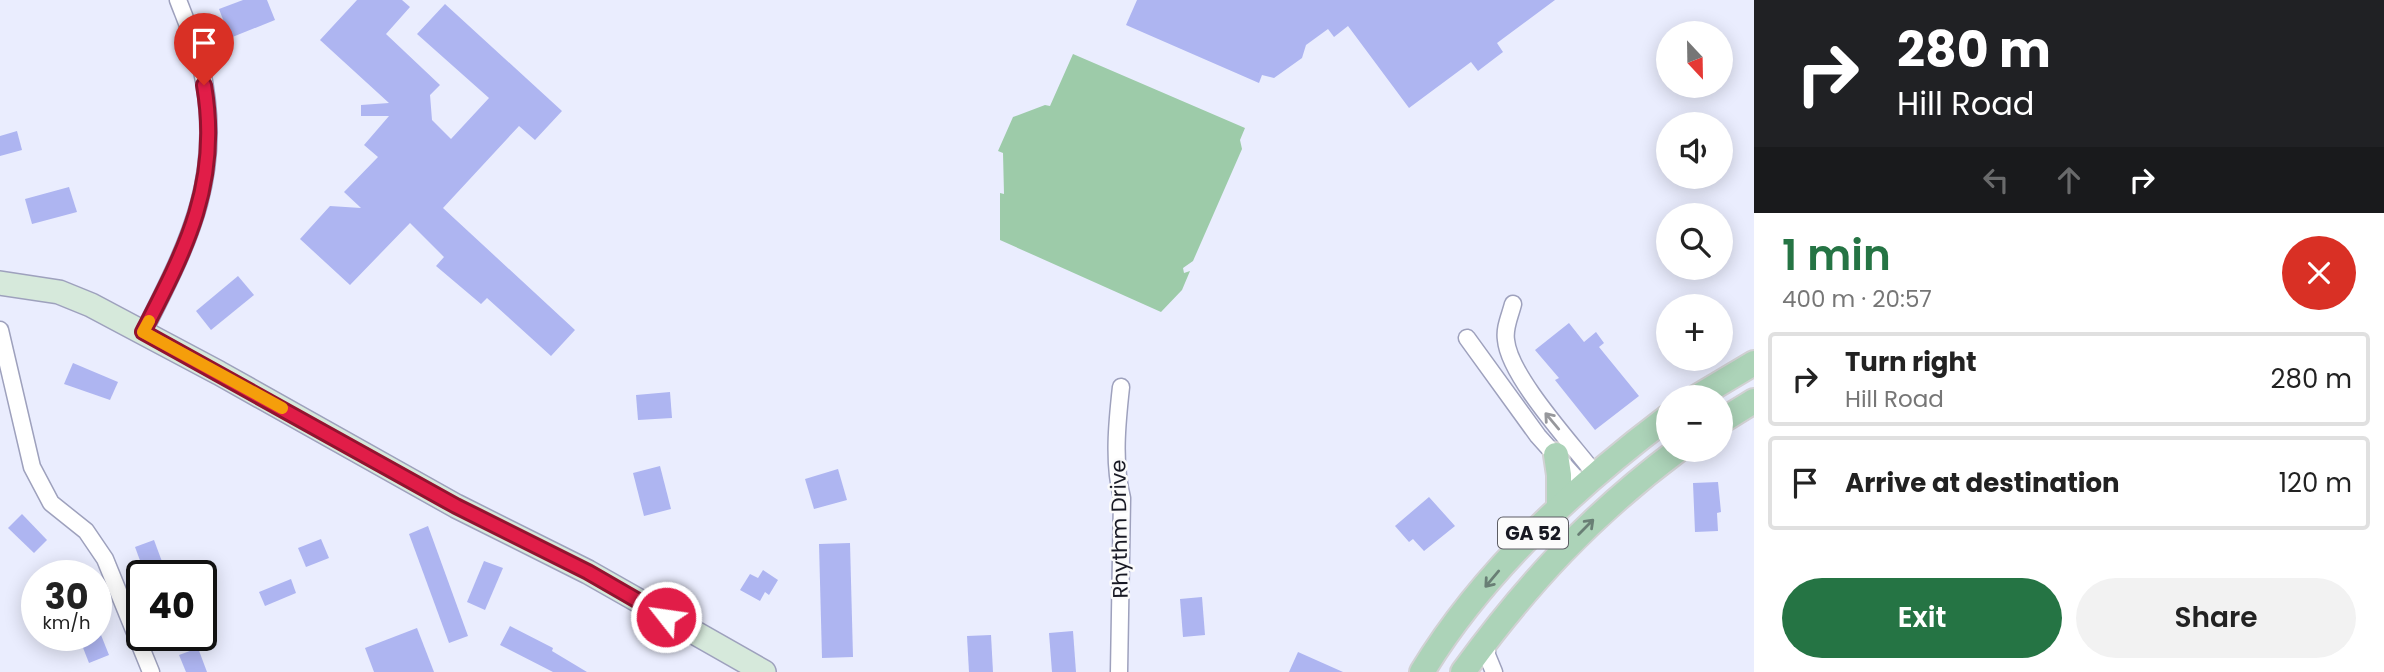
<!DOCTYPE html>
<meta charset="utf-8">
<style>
:root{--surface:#fff;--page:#f2f2f2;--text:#222;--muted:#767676;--line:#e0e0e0;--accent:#257444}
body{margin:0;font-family:Poppins,sans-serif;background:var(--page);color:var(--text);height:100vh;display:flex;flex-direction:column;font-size:26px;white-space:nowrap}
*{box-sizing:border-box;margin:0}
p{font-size:23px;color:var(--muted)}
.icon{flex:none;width:38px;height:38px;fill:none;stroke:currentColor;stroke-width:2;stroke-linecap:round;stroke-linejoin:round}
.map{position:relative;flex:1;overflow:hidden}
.details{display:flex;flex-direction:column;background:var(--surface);width:630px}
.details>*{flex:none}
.banner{background:#202124;color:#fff;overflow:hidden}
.needle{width:46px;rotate:158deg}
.buttons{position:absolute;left:1656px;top:21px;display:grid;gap:14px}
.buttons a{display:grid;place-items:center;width:77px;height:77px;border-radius:50%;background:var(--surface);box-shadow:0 4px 18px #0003;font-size:35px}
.speed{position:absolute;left:21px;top:560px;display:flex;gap:14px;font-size:35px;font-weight:700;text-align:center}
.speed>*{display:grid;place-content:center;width:91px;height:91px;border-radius:50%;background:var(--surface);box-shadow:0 4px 18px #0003;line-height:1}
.speed small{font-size:18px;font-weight:400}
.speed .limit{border:4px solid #111;border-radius:10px;background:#fff;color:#111}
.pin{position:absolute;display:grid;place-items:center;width:60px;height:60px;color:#fff;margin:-72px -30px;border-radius:50% 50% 50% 0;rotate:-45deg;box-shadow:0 0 7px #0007}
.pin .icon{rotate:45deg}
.me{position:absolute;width:77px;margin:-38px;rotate:300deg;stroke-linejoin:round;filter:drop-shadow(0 0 5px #0008)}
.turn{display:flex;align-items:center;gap:24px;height:147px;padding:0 28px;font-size:32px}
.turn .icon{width:91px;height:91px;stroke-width:2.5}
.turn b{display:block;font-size:49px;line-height:60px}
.lanes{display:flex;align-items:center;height:66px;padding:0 28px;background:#0003;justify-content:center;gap:35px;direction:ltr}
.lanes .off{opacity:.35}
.round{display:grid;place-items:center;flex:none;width:74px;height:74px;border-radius:37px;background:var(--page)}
.head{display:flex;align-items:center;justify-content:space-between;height:119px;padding:0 28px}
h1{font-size:42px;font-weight:600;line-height:52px;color:var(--accent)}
.button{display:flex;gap:14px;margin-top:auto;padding:14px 28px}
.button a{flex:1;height:80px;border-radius:42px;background:var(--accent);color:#fff;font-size:28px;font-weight:600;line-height:80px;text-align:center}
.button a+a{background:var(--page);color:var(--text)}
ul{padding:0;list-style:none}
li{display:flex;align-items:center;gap:21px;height:94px;margin:0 14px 10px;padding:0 14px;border:4px solid var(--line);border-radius:7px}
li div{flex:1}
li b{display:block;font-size:26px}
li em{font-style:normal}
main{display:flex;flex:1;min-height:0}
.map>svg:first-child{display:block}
</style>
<main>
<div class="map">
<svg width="1754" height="672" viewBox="0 0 1754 672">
<rect width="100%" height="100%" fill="#eaedfe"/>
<!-- green -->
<path fill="#9dcba9" d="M 1073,54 L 1245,128 L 1240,140 L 1242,149 L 1193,261 L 1183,268 L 1184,273 L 1190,271 L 1182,290 L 1161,312 L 1000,240 L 1000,193 L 1004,194 L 1003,153 L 998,151 L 1013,117 L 1045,105 L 1050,106 Z"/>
<!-- building -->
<g fill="#aeb5f1">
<path d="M 243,0 L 267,0 L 275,20 L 230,38 L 219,9 Z"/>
<path d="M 357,0 L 402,0 L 410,7 L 386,34 L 440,85 L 430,95 L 432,120 L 451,139 L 489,98 L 417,34 L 445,4 L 562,111 L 535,140 L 519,126 L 443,208 L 575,330 L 551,356 L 487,298 L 481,304 L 436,266 L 444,257 L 410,223 L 350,285 L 300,239 L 330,206 L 361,208 L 344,192 L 378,157 L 364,145 L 389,116 L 361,116 L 361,105 L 389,103 L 320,40 Z"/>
<path d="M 1137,0 L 1555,0 L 1497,43 L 1503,52 L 1478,71 L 1471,62 L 1409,108 L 1348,26 L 1334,37 L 1328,29 L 1306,45 L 1302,58 L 1274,78 L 1262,75 L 1259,83 L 1126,25 Z"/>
<path d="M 17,131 L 22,150 L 0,156 L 0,136 Z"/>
<path d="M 69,187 L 77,212 L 32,224 L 25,199 Z"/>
<path d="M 238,276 L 254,295 L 211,330 L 196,311 Z"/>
<path d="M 1569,323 L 1584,342 L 1596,332 L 1604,343 L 1599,347 L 1639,396 L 1595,430 L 1555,380 L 1559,378 L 1535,350 Z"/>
<path d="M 73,363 L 118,382 L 110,400 L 64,384 Z"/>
<path d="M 670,392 L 672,418 L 638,420 L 636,395 Z"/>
<path d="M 660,466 L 671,509 L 644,516 L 633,473 Z"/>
<path d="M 838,469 L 847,500 L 814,509 L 805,479 Z"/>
<path d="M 1718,482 L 1721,512 L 1717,513 L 1718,531 L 1695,532 L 1693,483 Z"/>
<path d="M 1429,497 L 1455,526 L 1424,551 L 1413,539 L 1409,542 L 1395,526 Z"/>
<path d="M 22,514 L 47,540 L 34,553 L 8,528 Z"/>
<path d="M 428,526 L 468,636 L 449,643 L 409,534 Z"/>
<path d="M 321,539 L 329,558 L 306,567 L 298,548 Z"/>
<path d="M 154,540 L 164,567 L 145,574 L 135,547 Z"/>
<path d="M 850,543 L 853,657 L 822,658 L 819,544 Z"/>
<path d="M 484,561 L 503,568 L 485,610 L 467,602 Z"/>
<path d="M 71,562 L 76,576 L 37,576 L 37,575 Z"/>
<path d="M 763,570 L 778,580 L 769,595 L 765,592 L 760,601 L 740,590 L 750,574 L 758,578 Z"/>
<path d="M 291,579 L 296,593 L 265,606 L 259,592 Z"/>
<path d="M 1202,597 L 1205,635 L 1183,637 L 1180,599 Z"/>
<path d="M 510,626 L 553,648 L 552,651 L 587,672 L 553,672 L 500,645 Z"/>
<path d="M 417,628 L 434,672 L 374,672 L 365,648 Z"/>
<path d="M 1073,631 L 1076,672 L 1052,672 L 1049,633 Z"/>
<path d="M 78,635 L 101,635 L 109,655 L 89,663 Z"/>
<path d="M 991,635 L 993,672 L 969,672 L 967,636 Z"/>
<path d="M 198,648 L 207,672 L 186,672 L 179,655 Z"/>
<path d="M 1298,652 L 1343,672 L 1289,672 Z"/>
</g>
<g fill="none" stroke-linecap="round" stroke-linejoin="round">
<!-- street casing -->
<g stroke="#9ea1bd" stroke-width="19">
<g id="street">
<path d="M 1513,304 C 1510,316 1504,328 1506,340 C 1509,376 1572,444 1595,474"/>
<path d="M 0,330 L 32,467 L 51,503 L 86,531 L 105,559 L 151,672"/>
<path d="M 143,333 C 190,240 225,173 201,66 C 196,44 186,21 178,0"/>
<path d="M 1467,338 L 1538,436 L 1582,485"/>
<path d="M 1487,639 L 1487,655 L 1494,672"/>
<path d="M 1119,672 L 1122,498 C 1113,463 1117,423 1121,387"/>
</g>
</g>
<!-- secondary casing -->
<g stroke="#9ea1bd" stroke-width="26">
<path id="secondary" d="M 0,283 L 59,292 L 91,305 L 219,373 L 456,506 L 588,572 L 764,672"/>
</g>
<!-- primary casing -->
<g stroke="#d1d1d3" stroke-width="28">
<g id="primary">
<path d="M 1697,397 L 1754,363"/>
<path d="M 1720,422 L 1754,401"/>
<path d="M 1556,455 L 1559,475 L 1559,507"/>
<path d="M 1422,672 C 1483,571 1575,487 1668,417"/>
<path d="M 1463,672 C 1527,584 1591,515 1678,450"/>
</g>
</g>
<!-- street -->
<use href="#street" stroke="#fff" stroke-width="16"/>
<!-- secondary -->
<use href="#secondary" stroke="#d6e9db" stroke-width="23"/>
<!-- primary -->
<use href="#primary" stroke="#acd3b8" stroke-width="24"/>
</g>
<!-- one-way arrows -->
<defs><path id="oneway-shaft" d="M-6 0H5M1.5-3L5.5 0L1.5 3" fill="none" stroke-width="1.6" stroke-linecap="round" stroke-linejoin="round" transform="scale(1.75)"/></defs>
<use stroke="#97989c" href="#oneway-shaft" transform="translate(1552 421) rotate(-130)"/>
<g stroke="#697f75">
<use href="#oneway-shaft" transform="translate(1586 527) rotate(-45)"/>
<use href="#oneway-shaft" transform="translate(1492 579) rotate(130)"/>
</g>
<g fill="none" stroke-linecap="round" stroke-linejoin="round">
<!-- route casing -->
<g stroke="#92132f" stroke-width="18">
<path id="route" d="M 204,85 C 221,182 186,249 143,332 L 456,506 L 588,572 L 666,617"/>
</g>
<!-- route -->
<use href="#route" stroke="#e11d48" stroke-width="12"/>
<!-- slow -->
<path stroke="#f59e0b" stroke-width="12" d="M 149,321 L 143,332 L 282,408"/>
</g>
<g text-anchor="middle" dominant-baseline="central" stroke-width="5" stroke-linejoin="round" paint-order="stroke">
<!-- shield labels -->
<rect fill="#fbfbfb" stroke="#5c5d64" stroke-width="2" x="1498" y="517.5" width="70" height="31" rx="5"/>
<g font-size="19" font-weight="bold" fill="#181923">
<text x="1533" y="533">GA 52</text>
</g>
<!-- street labels -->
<g font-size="21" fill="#181923" stroke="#fbfbfb">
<text transform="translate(1119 529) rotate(-91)">Rhythm Drive</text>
</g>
</g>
</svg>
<div class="buttons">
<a><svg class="needle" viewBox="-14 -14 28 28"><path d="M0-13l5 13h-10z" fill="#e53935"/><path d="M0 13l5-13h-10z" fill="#767676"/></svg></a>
<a><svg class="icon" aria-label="sound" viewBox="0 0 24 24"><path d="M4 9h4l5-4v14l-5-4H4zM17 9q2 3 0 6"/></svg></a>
<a><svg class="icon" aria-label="search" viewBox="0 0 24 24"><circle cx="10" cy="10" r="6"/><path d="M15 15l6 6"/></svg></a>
<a>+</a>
<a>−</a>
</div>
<div class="speed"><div>30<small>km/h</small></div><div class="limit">40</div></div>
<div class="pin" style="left:204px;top:85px;background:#d93025"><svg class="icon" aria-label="arrive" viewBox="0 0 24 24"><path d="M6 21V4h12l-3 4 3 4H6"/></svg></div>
<svg class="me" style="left:666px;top:617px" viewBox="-20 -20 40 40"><circle r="17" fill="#e11d48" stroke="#fff" stroke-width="3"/><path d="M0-11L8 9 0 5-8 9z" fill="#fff"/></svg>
</div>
<section class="details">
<div class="banner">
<div class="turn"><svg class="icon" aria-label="right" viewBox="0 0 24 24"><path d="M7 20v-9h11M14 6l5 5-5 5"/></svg><div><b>280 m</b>Hill Road</div></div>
<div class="lanes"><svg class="icon off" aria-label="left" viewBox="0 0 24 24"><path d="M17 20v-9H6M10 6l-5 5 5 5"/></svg><svg class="icon off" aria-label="ahead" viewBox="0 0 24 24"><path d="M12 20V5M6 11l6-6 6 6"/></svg><svg class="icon" aria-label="right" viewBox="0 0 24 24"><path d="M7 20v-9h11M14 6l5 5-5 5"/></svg></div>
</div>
<div class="head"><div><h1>1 min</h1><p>400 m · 20:57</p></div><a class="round" style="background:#d93025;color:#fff"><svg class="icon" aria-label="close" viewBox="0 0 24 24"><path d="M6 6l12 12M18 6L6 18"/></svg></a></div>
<ul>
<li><svg class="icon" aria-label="right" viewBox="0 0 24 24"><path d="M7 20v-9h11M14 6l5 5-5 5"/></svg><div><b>Turn right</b><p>Hill Road</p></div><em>280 m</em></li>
<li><svg class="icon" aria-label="arrive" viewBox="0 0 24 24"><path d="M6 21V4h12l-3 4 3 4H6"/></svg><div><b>Arrive at destination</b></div><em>120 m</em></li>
</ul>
<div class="button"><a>Exit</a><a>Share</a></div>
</section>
</main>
